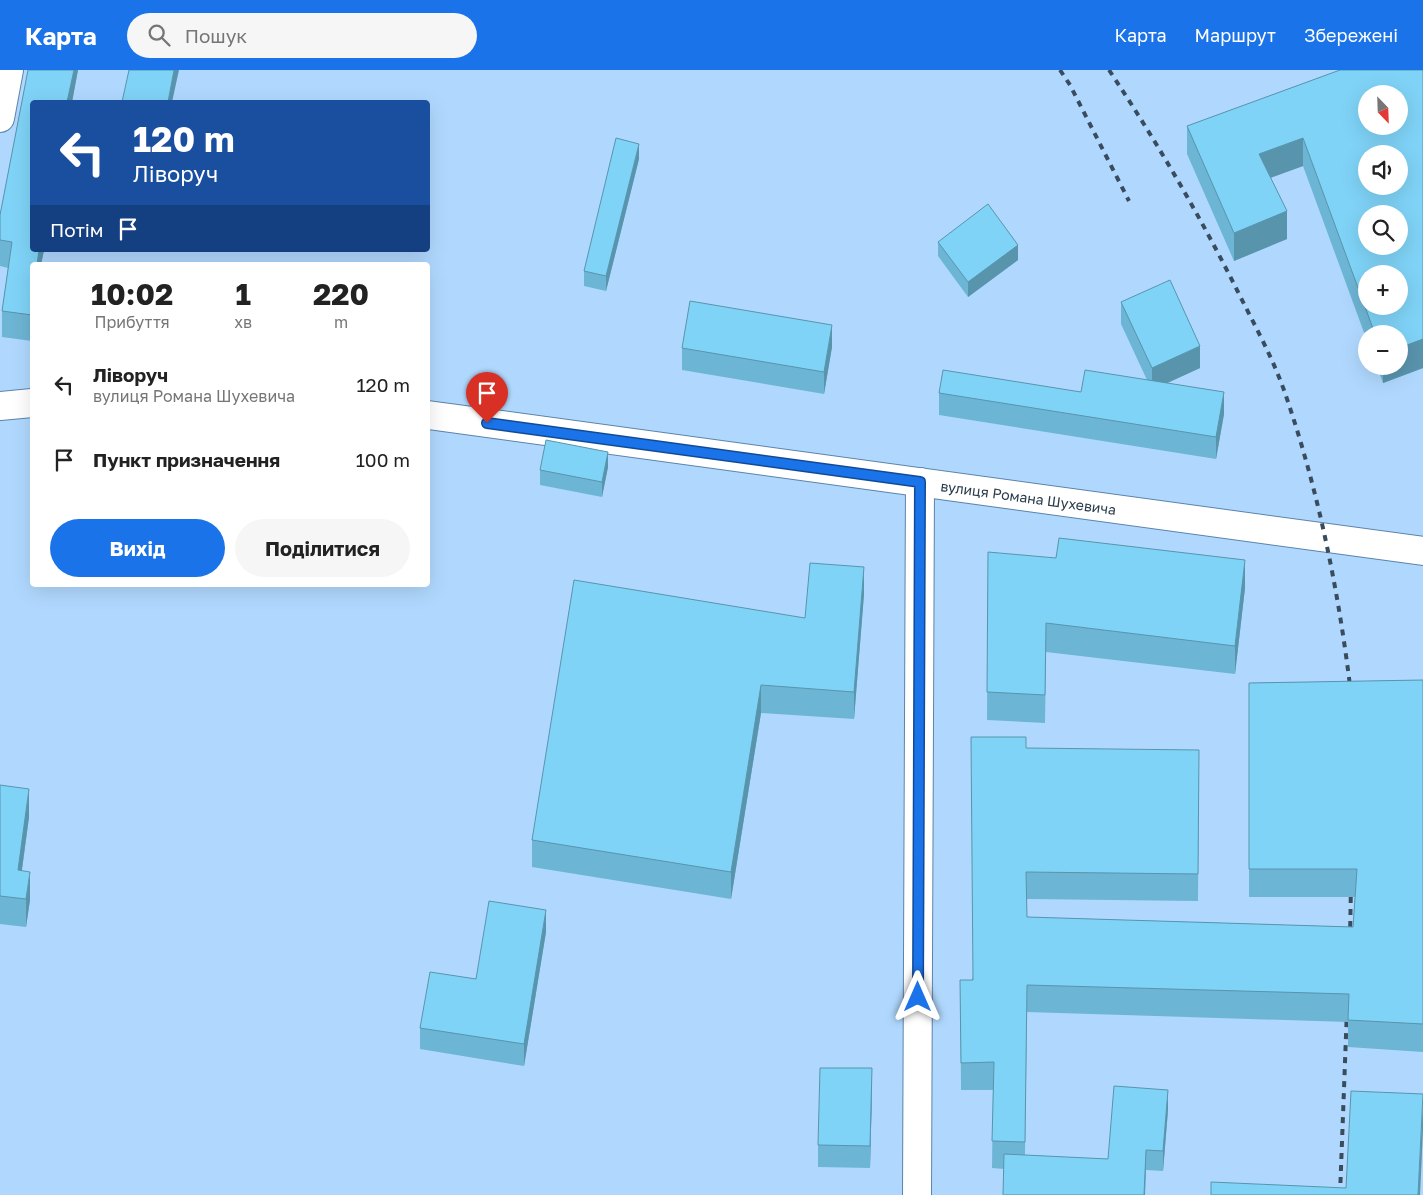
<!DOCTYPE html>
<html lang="uk">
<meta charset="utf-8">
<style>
:root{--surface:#fff;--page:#f6f6f6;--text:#222;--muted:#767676;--accent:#1a73e8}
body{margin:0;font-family:"Golos Text",sans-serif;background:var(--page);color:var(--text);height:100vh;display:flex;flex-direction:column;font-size:19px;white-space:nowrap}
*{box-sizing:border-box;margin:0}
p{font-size:16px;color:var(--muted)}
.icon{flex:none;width:28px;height:28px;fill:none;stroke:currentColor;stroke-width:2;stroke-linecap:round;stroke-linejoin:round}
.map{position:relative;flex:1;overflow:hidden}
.sheet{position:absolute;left:30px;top:192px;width:400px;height:325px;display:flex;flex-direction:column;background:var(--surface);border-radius:5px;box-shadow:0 5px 20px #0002}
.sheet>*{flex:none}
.top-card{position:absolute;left:30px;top:30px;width:400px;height:152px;border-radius:5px;box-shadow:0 5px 20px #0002;background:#1a4fa0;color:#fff;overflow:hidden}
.needle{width:32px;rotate:157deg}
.fabs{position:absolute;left:1358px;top:15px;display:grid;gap:10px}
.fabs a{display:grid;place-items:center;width:50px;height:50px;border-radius:50%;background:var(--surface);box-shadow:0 5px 20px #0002;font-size:25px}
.pin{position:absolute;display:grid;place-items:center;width:42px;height:42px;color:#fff;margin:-51px -21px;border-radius:50% 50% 50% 0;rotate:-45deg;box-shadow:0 0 5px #0007}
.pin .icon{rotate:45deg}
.me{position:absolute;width:55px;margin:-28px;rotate:0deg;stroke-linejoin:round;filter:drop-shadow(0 0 4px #0008)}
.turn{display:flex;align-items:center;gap:18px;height:105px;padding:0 20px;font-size:22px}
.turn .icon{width:65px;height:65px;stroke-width:2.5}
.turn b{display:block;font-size:35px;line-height:42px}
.then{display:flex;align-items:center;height:48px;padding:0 20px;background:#0003;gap:10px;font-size:19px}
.eta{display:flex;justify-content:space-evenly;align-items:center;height:85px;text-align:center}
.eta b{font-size:30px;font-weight:700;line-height:35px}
.action{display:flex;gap:10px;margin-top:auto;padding:10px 20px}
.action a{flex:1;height:58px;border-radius:30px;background:var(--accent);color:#fff;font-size:20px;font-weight:700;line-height:58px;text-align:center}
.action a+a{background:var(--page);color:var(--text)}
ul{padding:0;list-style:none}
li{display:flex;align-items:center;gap:15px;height:75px;padding:0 20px}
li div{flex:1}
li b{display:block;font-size:19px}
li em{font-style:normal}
header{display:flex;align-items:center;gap:30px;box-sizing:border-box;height:70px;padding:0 25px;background:var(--accent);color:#fff}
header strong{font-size:24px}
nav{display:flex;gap:28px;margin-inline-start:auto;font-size:18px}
.search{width:350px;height:45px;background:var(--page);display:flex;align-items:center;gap:12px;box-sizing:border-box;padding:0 18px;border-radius:28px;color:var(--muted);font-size:19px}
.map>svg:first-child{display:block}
</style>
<header>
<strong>Карта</strong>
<div class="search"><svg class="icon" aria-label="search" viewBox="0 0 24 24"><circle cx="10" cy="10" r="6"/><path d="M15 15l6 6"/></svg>Пошук</div>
<nav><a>Карта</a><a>Маршрут</a><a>Збережені</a></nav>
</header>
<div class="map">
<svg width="1423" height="1125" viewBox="0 0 1423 1125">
<rect width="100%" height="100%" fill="#c9e3fd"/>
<!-- built -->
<path fill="#b0d8fe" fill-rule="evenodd" d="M 9,0 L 1423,0 L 1423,1125 L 0,1125 L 0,48 ZM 1366,24 L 1399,24 L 1399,56 L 1366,56 ZM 32,32 L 428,32 L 428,180 L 32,180 ZM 1366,84 L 1399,84 L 1399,116 L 1366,116 ZM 1366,144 L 1399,144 L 1399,176 L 1366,176 ZM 32,195 L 428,195 L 428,515 L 32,515 ZM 1366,204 L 1399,204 L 1399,236 L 1366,236 ZM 1366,264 L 1399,264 L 1399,296 L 1366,296 Z"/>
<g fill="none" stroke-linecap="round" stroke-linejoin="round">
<!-- minor casing -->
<g stroke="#5b84aa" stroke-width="30">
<g id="minor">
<path d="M 0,48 L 9,0"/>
<path d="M 0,336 L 32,333"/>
<path id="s1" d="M 428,345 L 1423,481"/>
<path d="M 917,1125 L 920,412"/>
</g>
</g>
<!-- minor -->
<use href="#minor" stroke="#fff" stroke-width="28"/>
<!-- rail -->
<g stroke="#394c5d" stroke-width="4" stroke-dasharray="6 6" stroke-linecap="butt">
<path d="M 1060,0 L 1070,15 L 1129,131"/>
<path d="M 1109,0 C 1157,72 1200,146 1238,222 C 1255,256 1274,290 1286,326 C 1319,423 1339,523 1351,624"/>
<path d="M 1350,869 L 1351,814"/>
<path d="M 1340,1125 L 1347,939"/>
</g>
</g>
<!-- wall -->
<g fill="#6db5d4" fill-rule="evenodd">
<path d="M 28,0 L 78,0 L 72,32 L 32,32 L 44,180 L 41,195 L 32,195 L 32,271 L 2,267 L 2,241 L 8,198 L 0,196 L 0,145 Z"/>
<path d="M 1340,0 L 1423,0 L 1423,298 L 1383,313 L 1377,296 L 1399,296 L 1399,264 L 1366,264 L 1366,268 L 1303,96 L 1270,108 L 1287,141 L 1287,169 L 1234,191 L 1187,84 L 1187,56 ZM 1366,24 L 1399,24 L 1399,56 L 1366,56 ZM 1366,84 L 1399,84 L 1399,116 L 1366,116 ZM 1366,144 L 1399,144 L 1399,176 L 1366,176 ZM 1366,204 L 1399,204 L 1399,236 L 1366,236 Z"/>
<path d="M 639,89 L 606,221 L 584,216 L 584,201 Z"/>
<path d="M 938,172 L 1018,190 L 968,227 L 938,186 Z"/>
<path d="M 1121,232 L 1200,298 L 1167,313 L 1224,344 L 1216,389 L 939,345 L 939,323 L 1081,322 L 1147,310 L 1121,254 Z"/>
<path d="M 832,277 L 824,324 L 682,300 L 682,278 Z"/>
<path d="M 608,397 L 602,427 L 540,415 L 540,400 Z"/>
<path d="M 988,482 L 1245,518 L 1235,604 L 1046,582 L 1045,653 L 987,650 Z"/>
<path d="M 864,524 L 854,649 L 761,643 L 731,829 L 532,797 L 532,770 L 805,548 Z"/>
<path d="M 1423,610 L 1423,982 L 1348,977 L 1348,952 L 1027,942 L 1025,1085 L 1108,1089 L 1168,1040 L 1163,1101 L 1146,1100 L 1145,1125 L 1003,1125 L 1004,1099 L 992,1098 L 993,1020 L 961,1020 L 960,910 L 972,910 L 1026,678 L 1199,707 L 1198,831 L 1027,829 L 1027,847 L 1353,857 L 1355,827 L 1249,827 L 1249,613 Z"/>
<path d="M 0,715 L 29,747 L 22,800 L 30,830 L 26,857 L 0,854 Z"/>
<path d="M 546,862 L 524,996 L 420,979 L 420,958 L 476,909 Z"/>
<path d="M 872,1020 L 870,1098 L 818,1097 L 818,1075 Z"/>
</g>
<!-- shaded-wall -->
<g fill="#5994ad">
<path d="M 74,0 L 78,0 L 72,32 L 67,32 Z"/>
<path d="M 174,0 L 179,0 L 172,32 L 168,32 Z"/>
<path d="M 1303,68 L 1303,96 L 1259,112 L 1259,84 Z"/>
<path d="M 639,74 L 639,89 L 606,221 L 606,206 Z"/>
<path d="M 1287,141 L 1287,169 L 1234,191 L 1234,163 Z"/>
<path d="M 1018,175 L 1018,190 L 968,227 L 968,212 Z"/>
<path d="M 39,180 L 44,180 L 41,195 L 37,195 Z"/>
<path d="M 832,255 L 832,277 L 824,324 L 824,302 Z"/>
<path d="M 1423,269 L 1423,298 L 1383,313 L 1383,296 L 1399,296 L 1399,278 Z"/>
<path d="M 1200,276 L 1200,298 L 1152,320 L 1152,298 Z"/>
<path d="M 1224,322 L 1224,344 L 1216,389 L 1216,367 Z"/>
<path d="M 608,382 L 608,397 L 602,427 L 602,412 Z"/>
<path d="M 1245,490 L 1245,518 L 1235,604 L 1235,576 Z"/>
<path d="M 864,497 L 864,524 L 854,649 L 854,622 Z"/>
<path d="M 761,615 L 761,643 L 731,829 L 731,802 Z"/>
<path d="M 29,719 L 29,747 L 18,828 L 18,800 Z"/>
<path d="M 30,802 L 30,830 L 26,857 L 26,829 Z"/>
<path d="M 546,840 L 546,862 L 524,996 L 524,974 Z"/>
<path d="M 872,998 L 872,1020 L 870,1098 L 870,1076 Z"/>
<path d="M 1168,1020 L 1168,1040 L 1163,1101 L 1163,1081 Z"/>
<path d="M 1423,1032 L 1423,1060 L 1420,1125 L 1418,1125 Z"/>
<path d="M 1146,1080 L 1145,1125 L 1144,1125 Z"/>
</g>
<!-- building -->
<g fill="#7fd3f7" stroke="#5994ad" fill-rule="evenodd">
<path d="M 28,0 L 74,0 L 67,32 L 32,32 L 32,180 L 39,180 L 37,195 L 32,195 L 32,245 L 2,241 L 12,172 L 0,170 L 0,145 Z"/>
<path d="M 129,0 L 174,0 L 168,32 L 122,32 Z"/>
<path d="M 1340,0 L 1423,0 L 1423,269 L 1399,278 L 1399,264 L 1375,264 L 1303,68 L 1259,84 L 1287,141 L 1234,163 L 1187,56 ZM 1366,24 L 1399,24 L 1399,56 L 1366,56 ZM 1366,84 L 1399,84 L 1399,116 L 1366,116 ZM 1366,144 L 1399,144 L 1399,176 L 1366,176 ZM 1366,204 L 1399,204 L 1399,236 L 1366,236 Z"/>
<path d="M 616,68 L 639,74 L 606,206 L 584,201 Z"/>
<path d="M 988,134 L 1018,175 L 968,212 L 938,172 Z"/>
<path d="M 1170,210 L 1200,276 L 1152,298 L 1121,232 Z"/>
<path d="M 690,231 L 832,255 L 824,302 L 682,278 Z"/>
<path d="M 943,300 L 1081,322 L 1085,300 L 1224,322 L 1216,367 L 939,323 Z"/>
<path d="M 546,370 L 608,382 L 602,412 L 540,400 Z"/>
<path d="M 1059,468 L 1245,490 L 1235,576 L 1046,553 L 1045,625 L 987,622 L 988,482 L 1056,488 Z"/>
<path d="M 810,493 L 864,497 L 854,622 L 761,615 L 731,802 L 532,770 L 574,510 L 805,548 Z"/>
<path d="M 1423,610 L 1423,954 L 1348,950 L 1349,924 L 1027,915 L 1025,1072 L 992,1071 L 994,992 L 961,993 L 960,910 L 973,910 L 971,667 L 1026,667 L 1026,678 L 1199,680 L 1198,804 L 1026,802 L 1027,847 L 1353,857 L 1357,799 L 1249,799 L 1249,613 Z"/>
<path d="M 0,715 L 29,719 L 18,800 L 30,802 L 26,829 L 0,826 Z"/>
<path d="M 489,831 L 546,840 L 524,974 L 420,958 L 430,902 L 476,909 Z"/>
<path d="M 820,998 L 872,998 L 870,1076 L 818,1075 Z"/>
<path d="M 1114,1016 L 1168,1020 L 1163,1081 L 1146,1080 L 1144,1125 L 1003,1125 L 1004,1084 L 1108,1089 Z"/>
<path d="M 1351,1021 L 1423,1024 L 1418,1125 L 1211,1125 L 1211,1112 L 1346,1118 Z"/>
</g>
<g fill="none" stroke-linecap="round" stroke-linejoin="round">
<!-- route casing -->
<g stroke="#114b97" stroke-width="12">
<path id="route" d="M 487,353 L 920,412 L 918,927"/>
</g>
<!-- route -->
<use href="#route" stroke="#1a73e8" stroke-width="9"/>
</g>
<g text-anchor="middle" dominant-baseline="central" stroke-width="4" stroke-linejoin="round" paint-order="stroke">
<!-- street labels -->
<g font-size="14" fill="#293b4b" stroke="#fff">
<text stroke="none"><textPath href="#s1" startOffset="606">вулиця Романа Шухевича</textPath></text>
</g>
</g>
</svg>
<div class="fabs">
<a><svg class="needle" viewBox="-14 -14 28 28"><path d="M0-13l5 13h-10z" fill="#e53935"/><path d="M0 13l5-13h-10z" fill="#767676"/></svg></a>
<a><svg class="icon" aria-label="sound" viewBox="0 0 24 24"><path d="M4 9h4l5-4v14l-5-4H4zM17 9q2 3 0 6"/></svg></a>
<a><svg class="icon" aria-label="search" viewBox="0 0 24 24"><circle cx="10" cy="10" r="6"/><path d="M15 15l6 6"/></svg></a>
<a>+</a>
<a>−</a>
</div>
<div class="pin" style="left:487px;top:353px;background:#d93025"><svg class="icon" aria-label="arrive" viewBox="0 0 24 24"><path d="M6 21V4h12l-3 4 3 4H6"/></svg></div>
<svg class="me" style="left:918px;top:927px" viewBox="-20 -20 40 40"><path d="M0-17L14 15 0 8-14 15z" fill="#1a73e8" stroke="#fff" stroke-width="4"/></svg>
<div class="top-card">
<div class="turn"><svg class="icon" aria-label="left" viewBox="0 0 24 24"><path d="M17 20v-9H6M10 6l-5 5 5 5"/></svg><div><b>120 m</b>Ліворуч</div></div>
<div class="then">Потім<svg class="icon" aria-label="arrive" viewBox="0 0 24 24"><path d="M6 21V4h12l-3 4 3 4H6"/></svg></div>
</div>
<section class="sheet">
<div class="eta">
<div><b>10:02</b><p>Прибуття</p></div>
<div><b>1</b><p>хв</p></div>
<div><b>220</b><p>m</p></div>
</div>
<ul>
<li><svg class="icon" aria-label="left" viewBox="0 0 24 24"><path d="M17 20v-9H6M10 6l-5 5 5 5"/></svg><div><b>Ліворуч</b><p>вулиця Романа Шухевича</p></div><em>120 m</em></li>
<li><svg class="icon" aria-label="arrive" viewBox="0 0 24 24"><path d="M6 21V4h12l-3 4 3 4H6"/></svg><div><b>Пункт призначення</b></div><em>100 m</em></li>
</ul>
<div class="action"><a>Вихід</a><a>Поділитися</a></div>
</section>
</div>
